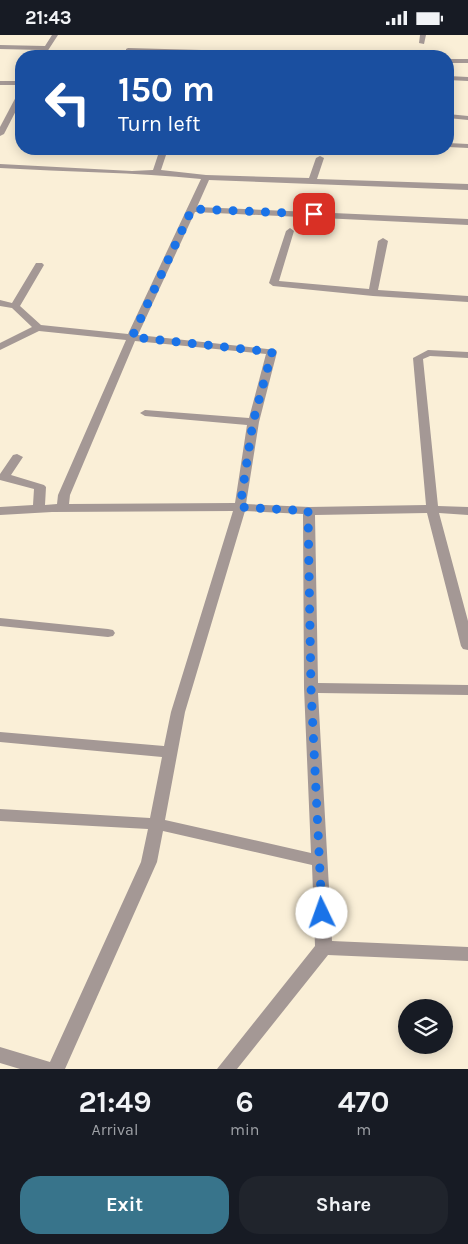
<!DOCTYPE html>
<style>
:root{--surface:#171b24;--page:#20242c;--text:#f1f3f6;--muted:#9ea1a6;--accent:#38748b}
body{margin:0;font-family:Karla,sans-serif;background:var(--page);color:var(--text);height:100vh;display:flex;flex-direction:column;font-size:19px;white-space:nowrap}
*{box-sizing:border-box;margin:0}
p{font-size:16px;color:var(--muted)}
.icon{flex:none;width:28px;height:28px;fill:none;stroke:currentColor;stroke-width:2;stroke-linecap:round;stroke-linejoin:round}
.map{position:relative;height:1034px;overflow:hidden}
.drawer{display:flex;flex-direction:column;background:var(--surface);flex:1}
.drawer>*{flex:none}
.banner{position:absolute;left:15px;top:15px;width:439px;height:105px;border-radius:20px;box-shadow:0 2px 12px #0003;background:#1a4fa0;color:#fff;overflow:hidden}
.buttons{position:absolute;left:398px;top:964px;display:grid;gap:10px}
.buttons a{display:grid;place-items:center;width:55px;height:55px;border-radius:50%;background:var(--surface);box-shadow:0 2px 12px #0003;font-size:25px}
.pin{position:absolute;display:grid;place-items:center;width:42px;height:42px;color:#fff;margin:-21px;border-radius:10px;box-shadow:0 2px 8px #0006}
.me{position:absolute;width:55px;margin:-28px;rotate:357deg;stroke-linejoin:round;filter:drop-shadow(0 0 4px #0008)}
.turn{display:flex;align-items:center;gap:18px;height:105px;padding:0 20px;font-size:22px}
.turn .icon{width:65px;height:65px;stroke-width:2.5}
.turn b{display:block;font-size:35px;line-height:42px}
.eta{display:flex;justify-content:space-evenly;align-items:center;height:85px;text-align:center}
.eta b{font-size:30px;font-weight:700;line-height:35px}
.button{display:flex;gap:10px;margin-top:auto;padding:10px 20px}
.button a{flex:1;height:58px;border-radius:20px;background:var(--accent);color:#fff;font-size:20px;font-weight:700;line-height:58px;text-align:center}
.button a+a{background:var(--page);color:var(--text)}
.status{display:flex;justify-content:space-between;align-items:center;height:35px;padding:0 25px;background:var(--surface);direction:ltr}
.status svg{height:14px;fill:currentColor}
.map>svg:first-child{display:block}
</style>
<div class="status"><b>21:43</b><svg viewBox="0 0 49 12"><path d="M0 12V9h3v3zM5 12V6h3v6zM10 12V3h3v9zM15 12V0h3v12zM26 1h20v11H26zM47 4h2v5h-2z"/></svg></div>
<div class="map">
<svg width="468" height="1034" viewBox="0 0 468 1034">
<rect width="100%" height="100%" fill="#faefd7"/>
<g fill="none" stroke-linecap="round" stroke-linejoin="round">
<!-- minor -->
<g fill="#a49895" fill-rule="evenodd">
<path d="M 52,0 L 58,0 L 45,20 L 40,19 L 42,15 L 0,14 L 0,10 L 45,11 Z"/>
<path d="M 420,0 L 426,0 L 424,9 L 419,8 Z"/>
<path d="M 128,13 L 343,19 L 346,21 L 278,21 L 126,16 L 126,14 Z"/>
<rect x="448" y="24" width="20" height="4"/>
<path d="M 448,41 L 468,42 L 468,46 L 448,45 Z"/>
<rect x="0" y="46" width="21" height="4"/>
<path d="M 18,58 L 21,58 L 21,66 L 4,99 L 0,101 L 0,92 Z"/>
<path d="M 448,79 L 468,81 L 468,85 L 448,83 Z"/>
<path d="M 448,108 L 468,109 L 468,113 L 448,112 Z"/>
<path d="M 160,114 L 168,114 L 161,135 L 206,140 L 309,143 L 316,123 L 320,121 L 324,123 L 317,144 L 468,149 L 468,155 L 209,145 L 197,172 L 468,184 L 468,190 L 195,177 L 138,300 L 276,315 L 277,317 L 259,387 L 246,469 L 309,472 L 426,470 L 413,323 L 428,315 L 468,317 L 468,323 L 430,321 L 423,324 L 438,471 L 468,472 L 468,480 L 439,478 L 468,586 L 468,615 L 463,614 L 461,611 L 427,478 L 315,480 L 318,648 L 468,650 L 468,660 L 318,658 L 332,906 L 468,912 L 468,926 L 328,920 L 237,1034 L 217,1034 L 315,911 L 312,830 L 163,796 L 157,827 L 65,1034 L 20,1034 L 0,1028 L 0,1012 L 50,1027 L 141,827 L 148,794 L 0,786 L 0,774 L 150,783 L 162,722 L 0,707 L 0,697 L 164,711 L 171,677 L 233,476 L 52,477 L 0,480 L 0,472 L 33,470 L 34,454 L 0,445 L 0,439 L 13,420 L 17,419 L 23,422 L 11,440 L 44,450 L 46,452 L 45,470 L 57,469 L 58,460 L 126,305 L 39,296 L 0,315 L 0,308 L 32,292 L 12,273 L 0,271 L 0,265 L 12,268 L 36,228 L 42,228 L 44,230 L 20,271 L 41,290 L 128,299 L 201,144 C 135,137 67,137 0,133 L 0,129 L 132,136 L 153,135 ZM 135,306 L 266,319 L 249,383 L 145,375 L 140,378 L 145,381 L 247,390 L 235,468 L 69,469 L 70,460 ZM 245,476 L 303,479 L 304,653 L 311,818 L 165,785 L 185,677 Z"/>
<path d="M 290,193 L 294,196 L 279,246 L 369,254 L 378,206 L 383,203 L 388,206 L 378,255 L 468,261 L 468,267 L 373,261 L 273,251 L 269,248 L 286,196 Z"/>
<path d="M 0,583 L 108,594 L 113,595 L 115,598 L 113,601 L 108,602 L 0,591 Z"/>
</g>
</g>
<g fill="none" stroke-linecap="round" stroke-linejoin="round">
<!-- route -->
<path stroke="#1a73e8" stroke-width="9" stroke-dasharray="0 16.2" d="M 314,179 L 192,174 L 132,302 L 272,317 L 253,387 L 240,472 L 308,476 L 311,653 L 322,878"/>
</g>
</svg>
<div class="buttons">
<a><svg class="icon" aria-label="layers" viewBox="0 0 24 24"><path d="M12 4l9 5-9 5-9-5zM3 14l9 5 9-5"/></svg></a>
</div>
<div class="pin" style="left:314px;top:179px;background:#d93025"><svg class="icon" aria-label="arrive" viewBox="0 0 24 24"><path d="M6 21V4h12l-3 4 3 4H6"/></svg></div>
<svg class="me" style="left:322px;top:878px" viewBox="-20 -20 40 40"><circle r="19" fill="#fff"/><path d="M0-13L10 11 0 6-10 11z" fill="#1a73e8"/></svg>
<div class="banner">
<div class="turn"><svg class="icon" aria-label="left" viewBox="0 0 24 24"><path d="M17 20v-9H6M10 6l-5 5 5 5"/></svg><div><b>150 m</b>Turn left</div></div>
</div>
</div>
<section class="drawer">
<div class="eta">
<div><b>21:49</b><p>Arrival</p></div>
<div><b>6</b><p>min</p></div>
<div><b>470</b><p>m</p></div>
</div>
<div class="button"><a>Exit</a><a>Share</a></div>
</section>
